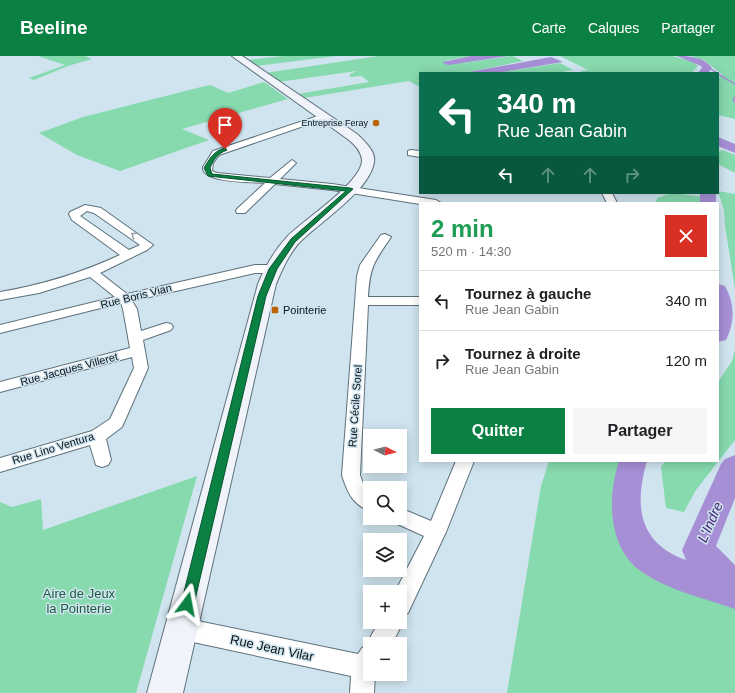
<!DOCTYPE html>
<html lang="fr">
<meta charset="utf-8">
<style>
:root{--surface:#fff;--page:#f6f6f6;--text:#202124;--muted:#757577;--line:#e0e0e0;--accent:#0b8043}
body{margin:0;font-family:Helvetica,sans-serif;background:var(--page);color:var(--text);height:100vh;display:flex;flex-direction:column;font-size:15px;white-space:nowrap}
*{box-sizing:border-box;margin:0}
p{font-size:13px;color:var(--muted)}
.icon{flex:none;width:22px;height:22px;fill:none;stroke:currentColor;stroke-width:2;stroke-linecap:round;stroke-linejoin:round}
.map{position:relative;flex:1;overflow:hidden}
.side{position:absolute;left:419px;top:146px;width:300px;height:260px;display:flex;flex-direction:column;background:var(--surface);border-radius:0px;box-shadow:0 2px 10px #0003}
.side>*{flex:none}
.guide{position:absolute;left:419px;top:16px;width:300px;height:122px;border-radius:0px;box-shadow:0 2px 10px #0003;background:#0b6e4f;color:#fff;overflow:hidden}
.needle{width:26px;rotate:96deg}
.controls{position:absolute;left:363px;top:373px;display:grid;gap:8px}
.controls a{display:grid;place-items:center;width:44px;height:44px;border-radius:0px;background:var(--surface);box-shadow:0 2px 10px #0003;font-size:20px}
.pin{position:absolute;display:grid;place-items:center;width:34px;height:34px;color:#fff;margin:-41px -17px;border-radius:50% 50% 50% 0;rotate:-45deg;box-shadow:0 0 4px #0007}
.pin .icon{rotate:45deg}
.me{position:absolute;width:44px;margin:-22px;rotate:13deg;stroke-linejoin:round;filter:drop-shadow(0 0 3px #0008)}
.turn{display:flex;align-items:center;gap:14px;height:84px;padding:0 12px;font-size:18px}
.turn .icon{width:52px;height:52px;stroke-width:2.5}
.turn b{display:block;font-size:28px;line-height:34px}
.lanes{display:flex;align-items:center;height:38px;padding:0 12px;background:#0003;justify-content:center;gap:20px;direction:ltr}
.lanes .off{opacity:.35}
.round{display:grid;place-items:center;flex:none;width:42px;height:42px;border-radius:0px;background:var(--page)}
.headline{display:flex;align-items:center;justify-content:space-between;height:68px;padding:0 12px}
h1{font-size:24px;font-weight:700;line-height:30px;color:#1e9e55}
.primary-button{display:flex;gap:8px;margin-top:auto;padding:8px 12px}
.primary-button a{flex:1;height:46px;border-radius:0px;background:var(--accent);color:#fff;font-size:16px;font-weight:700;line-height:46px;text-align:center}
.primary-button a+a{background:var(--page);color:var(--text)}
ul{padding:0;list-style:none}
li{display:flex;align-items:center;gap:12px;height:60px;padding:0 12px;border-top:1px solid var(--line)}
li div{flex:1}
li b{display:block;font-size:15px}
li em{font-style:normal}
header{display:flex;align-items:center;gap:24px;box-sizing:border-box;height:56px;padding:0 20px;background:var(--accent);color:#fff}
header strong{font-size:19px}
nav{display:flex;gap:22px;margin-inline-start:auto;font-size:14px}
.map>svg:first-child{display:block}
</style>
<header>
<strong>Beeline</strong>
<nav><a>Carte</a><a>Calques</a><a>Partager</a></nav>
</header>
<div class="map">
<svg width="735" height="637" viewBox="0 0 735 637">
<rect width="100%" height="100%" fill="#cfe4ef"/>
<!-- green -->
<g fill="#87daae">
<path d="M 38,0 L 85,0 L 92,3 L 68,10 L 34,24 L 29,22 L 65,9 Z"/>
<path d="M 283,0 L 336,0 L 256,10 L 248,4 Z"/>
<path d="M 379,0 L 471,0 L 444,5 L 463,7 L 512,0 L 523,5 L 464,17 L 420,17 L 420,24 L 417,26 L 420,26 L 420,31 L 409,25 L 304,42 L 298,38 L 369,26 L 362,20 L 350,21 L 350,18 L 357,15 L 278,26 L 265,17 Z"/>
<path d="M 560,0 L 673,0 L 693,6 L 698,10 L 691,17 L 585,17 L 580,15 L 588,14 Z"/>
<path d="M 691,0 L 735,0 L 735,63 L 718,59 L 718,22 L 723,19 L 705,5 Z"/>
<path d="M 560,7 L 573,14 L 556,17 L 496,17 Z"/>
<path d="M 264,26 L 288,43 L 182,73 L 209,84 L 120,115 L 77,99 L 39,77 L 83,61 L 201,31 L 210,29 L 228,37 Z"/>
<path d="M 723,94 L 735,99 L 735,117 L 718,108 L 718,96 Z"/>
<path d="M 718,135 L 735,138 L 735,233 L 725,170 L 724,154 Z"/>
<path d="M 672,137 L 703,141 L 702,147 L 656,147 L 657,142 Z"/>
<path d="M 735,294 L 735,384 L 696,434 L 684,456 L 666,452 L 661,411 L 665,405 L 718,405 L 718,326 L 732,305 Z"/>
<path d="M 549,405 L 624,405 L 615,443 L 627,492 L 649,510 L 735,546 L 735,637 L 507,637 L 541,430 Z"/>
<path d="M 197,420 L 136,637 L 0,637 L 0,446 L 12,451 L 41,443 L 43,474 Z"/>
</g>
<!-- water -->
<g fill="#a78fd6">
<path d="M 471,0 L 508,0 L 449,9 L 444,8 L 443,6 Z"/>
<path d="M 551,1 L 563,6 L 496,17 L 464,17 Z"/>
</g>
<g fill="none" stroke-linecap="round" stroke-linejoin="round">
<!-- stream -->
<g stroke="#a78fd6" stroke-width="1.5">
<path d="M 704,8 L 717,17"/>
<path d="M 718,18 L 735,28"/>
<path d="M 735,41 L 733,44 L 735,46"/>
</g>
<!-- river -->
<g fill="#a78fd6" fill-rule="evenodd">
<path d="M 677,0 C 690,0 704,1 712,12 L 708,17 L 698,17 L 702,12 L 701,10 Z"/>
<path d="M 718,81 L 735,88 L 735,97 L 718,90 Z"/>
<rect x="700" y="137" width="16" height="10"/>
<path d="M 718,228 L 725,230 C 735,248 735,266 726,284 L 718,286 Z"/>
<path d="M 735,399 L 735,442 L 716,490 L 735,509 L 735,553 C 704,542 665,534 638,513 C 607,488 608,439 619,405 L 647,405 C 634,449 638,487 686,504 L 682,494 L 721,408 L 725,403 Z"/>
</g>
<!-- street casing -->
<g stroke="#5e717b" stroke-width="2">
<g id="street">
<path d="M 324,58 L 327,58 L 327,62 L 219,99 L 213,107 L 212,115 L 217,117 L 270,122 L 292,104 L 296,107 L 280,123 L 332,128 L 436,144 L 441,147 L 420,148 L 332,134 L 275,128 L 245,157 L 237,157 L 236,155 L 237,153 L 265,127 C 253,126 201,127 203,111 L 213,95 Z"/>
<path d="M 411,94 L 420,95 L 420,101 L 408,99 L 408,95 Z"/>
<path d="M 602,137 L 612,137 L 617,147 L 607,147 Z"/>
<path d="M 85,149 L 101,152 L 153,189 L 147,194 L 100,217 L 127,238 L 255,209 L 273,209 L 279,213 L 273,217 L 255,217 L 132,245 L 137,253 L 141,275 L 166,267 L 171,268 L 173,271 L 171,274 L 143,284 L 148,312 L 122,371 L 106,383 L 111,404 L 108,409 L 102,411 L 96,409 L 90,389 L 0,416 L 0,402 L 92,375 L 110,363 L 134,312 L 132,301 L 0,336 L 0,326 L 130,292 L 123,253 L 121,247 L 0,277 L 0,269 L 115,241 L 90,221 L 39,237 L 0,244 L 0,236 C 42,229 81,217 120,199 L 72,164 L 69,158 L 70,156 ZM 87,155 L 94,157 L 140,189 L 129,194 L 80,160 Z"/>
<path d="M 385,178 L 391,181 C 374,206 370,210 368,241 L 420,241 L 420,249 L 368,249 L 360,419 L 364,430 L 370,437 L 370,455 C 353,449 347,436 342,419 L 357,220 L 360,209 L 381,179 Z"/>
<path d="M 456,405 L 474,405 L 446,476 L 408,557 L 400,560 L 403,566 L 392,588 L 370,588 L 370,618 L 375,618 L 374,637 L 350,637 L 351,620 L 193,586 L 181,586 L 173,583 L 170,575 L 173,567 L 181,564 L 193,564 L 358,598 L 362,592 L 368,589 L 371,580 L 379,566 L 400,566 L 400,536 L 395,536 L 424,480 L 393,466 L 391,462 L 400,462 L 400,452 L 431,465 Z"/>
</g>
</g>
<!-- secondary casing -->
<g stroke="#5e717b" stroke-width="2">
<path id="secondary" d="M 232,0 L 242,0 L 357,78 C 364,85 376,95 374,106 C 370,135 318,167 298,188 C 288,200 282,214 276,228 L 183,637 L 147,637 L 258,228 C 265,211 274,195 287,181 C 303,164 362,127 362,104 C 361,95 355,89 349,84 Z"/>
</g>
<!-- street -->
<use href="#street" fill="#fff" fill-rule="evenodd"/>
<!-- secondary -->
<use href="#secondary" fill="#f0f3f9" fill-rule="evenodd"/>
</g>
<!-- one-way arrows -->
<defs><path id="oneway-chevron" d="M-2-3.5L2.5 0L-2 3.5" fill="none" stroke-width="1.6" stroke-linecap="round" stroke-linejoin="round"/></defs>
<use stroke="#9da1a2" href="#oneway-chevron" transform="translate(134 179) rotate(-146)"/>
<!-- route -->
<path fill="#0b8043" stroke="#07532c" d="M 225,92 L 227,94 C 217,98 214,103 210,112 L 212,118 L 350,132 L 353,133 L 295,186 L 277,213 L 266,240 L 194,548 L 192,553 L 187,554 L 183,553 L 181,548 L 258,240 L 269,213 L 291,183 L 346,135 L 208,120 L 204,112 C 210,102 214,95 225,92 Z"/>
<!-- markers -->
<g fill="#bc6302" stroke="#cfe4ef" stroke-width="1.5">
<circle cx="376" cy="67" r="4"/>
<rect x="271" y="250" width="8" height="8" rx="2"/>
</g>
<g text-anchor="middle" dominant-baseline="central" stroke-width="3" stroke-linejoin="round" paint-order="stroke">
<!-- far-poi labels -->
<g font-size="9" fill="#0b1317" stroke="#cfe4ef" text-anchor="end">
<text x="368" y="67">Entreprise Feray</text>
</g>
<!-- street labels -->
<g font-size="11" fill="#0b1317" stroke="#cfe4ef">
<text transform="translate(136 240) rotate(-14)">Rue Boris Vian</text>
<text transform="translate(69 313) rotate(-15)">Rue Jacques Villeret</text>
<text transform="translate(355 350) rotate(-86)">Rue Cécile Sorel</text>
<text transform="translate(53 392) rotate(-17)">Rue Lino Ventura</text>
</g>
<!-- poi labels -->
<g font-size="11" fill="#0b1317" stroke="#cfe4ef" text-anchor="start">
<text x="283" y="254">Pointerie</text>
</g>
<!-- near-park labels -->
<g font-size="13" fill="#1c5c3f" stroke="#cfe4ef">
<text x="79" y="537">Aire de Jeux<tspan x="79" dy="15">la Pointerie</tspan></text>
</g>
<!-- near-street labels -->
<g font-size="13" fill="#0b1317" stroke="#cfe4ef">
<text transform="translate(272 592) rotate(12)">Rue Jean Vilar</text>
</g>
<!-- near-water labels -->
<g font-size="14" font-style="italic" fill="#442073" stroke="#cfe4ef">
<text transform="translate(710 466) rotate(-66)">L'Indre</text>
</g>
</g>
</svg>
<div class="controls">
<a><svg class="needle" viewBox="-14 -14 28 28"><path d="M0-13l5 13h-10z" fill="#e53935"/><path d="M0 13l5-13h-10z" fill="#757577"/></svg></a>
<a><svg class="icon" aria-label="search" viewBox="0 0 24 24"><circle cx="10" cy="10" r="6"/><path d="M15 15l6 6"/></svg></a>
<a><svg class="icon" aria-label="layers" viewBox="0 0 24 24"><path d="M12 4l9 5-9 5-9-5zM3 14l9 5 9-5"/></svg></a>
<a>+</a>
<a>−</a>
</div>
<div class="pin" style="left:225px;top:93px;background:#d93025"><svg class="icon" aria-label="arrive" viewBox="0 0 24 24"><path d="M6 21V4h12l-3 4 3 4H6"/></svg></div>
<svg class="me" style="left:187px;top:548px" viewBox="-20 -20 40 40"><path d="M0-17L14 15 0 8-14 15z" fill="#0b8043" stroke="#fff" stroke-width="4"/></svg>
<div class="guide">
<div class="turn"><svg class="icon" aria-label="left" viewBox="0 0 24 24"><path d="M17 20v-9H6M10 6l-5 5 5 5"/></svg><div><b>340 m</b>Rue Jean Gabin</div></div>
<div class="lanes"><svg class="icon" aria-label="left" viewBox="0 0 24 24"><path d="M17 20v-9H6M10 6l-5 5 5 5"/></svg><svg class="icon off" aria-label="ahead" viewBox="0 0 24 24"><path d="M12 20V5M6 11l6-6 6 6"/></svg><svg class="icon off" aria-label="ahead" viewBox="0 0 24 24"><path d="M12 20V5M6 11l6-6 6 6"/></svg><svg class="icon off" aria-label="right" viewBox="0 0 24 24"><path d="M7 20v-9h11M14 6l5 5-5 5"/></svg></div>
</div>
<section class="side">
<div class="headline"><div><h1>2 min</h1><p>520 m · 14:30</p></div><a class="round" style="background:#d93025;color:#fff"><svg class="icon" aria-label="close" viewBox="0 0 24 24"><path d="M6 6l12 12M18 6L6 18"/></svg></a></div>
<ul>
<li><svg class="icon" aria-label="left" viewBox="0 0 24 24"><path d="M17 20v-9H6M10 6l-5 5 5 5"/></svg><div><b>Tournez à gauche</b><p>Rue Jean Gabin</p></div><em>340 m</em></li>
<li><svg class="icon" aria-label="right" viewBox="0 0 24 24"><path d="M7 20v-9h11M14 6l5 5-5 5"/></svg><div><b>Tournez à droite</b><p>Rue Jean Gabin</p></div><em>120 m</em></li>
</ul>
<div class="primary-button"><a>Quitter</a><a>Partager</a></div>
</section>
</div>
